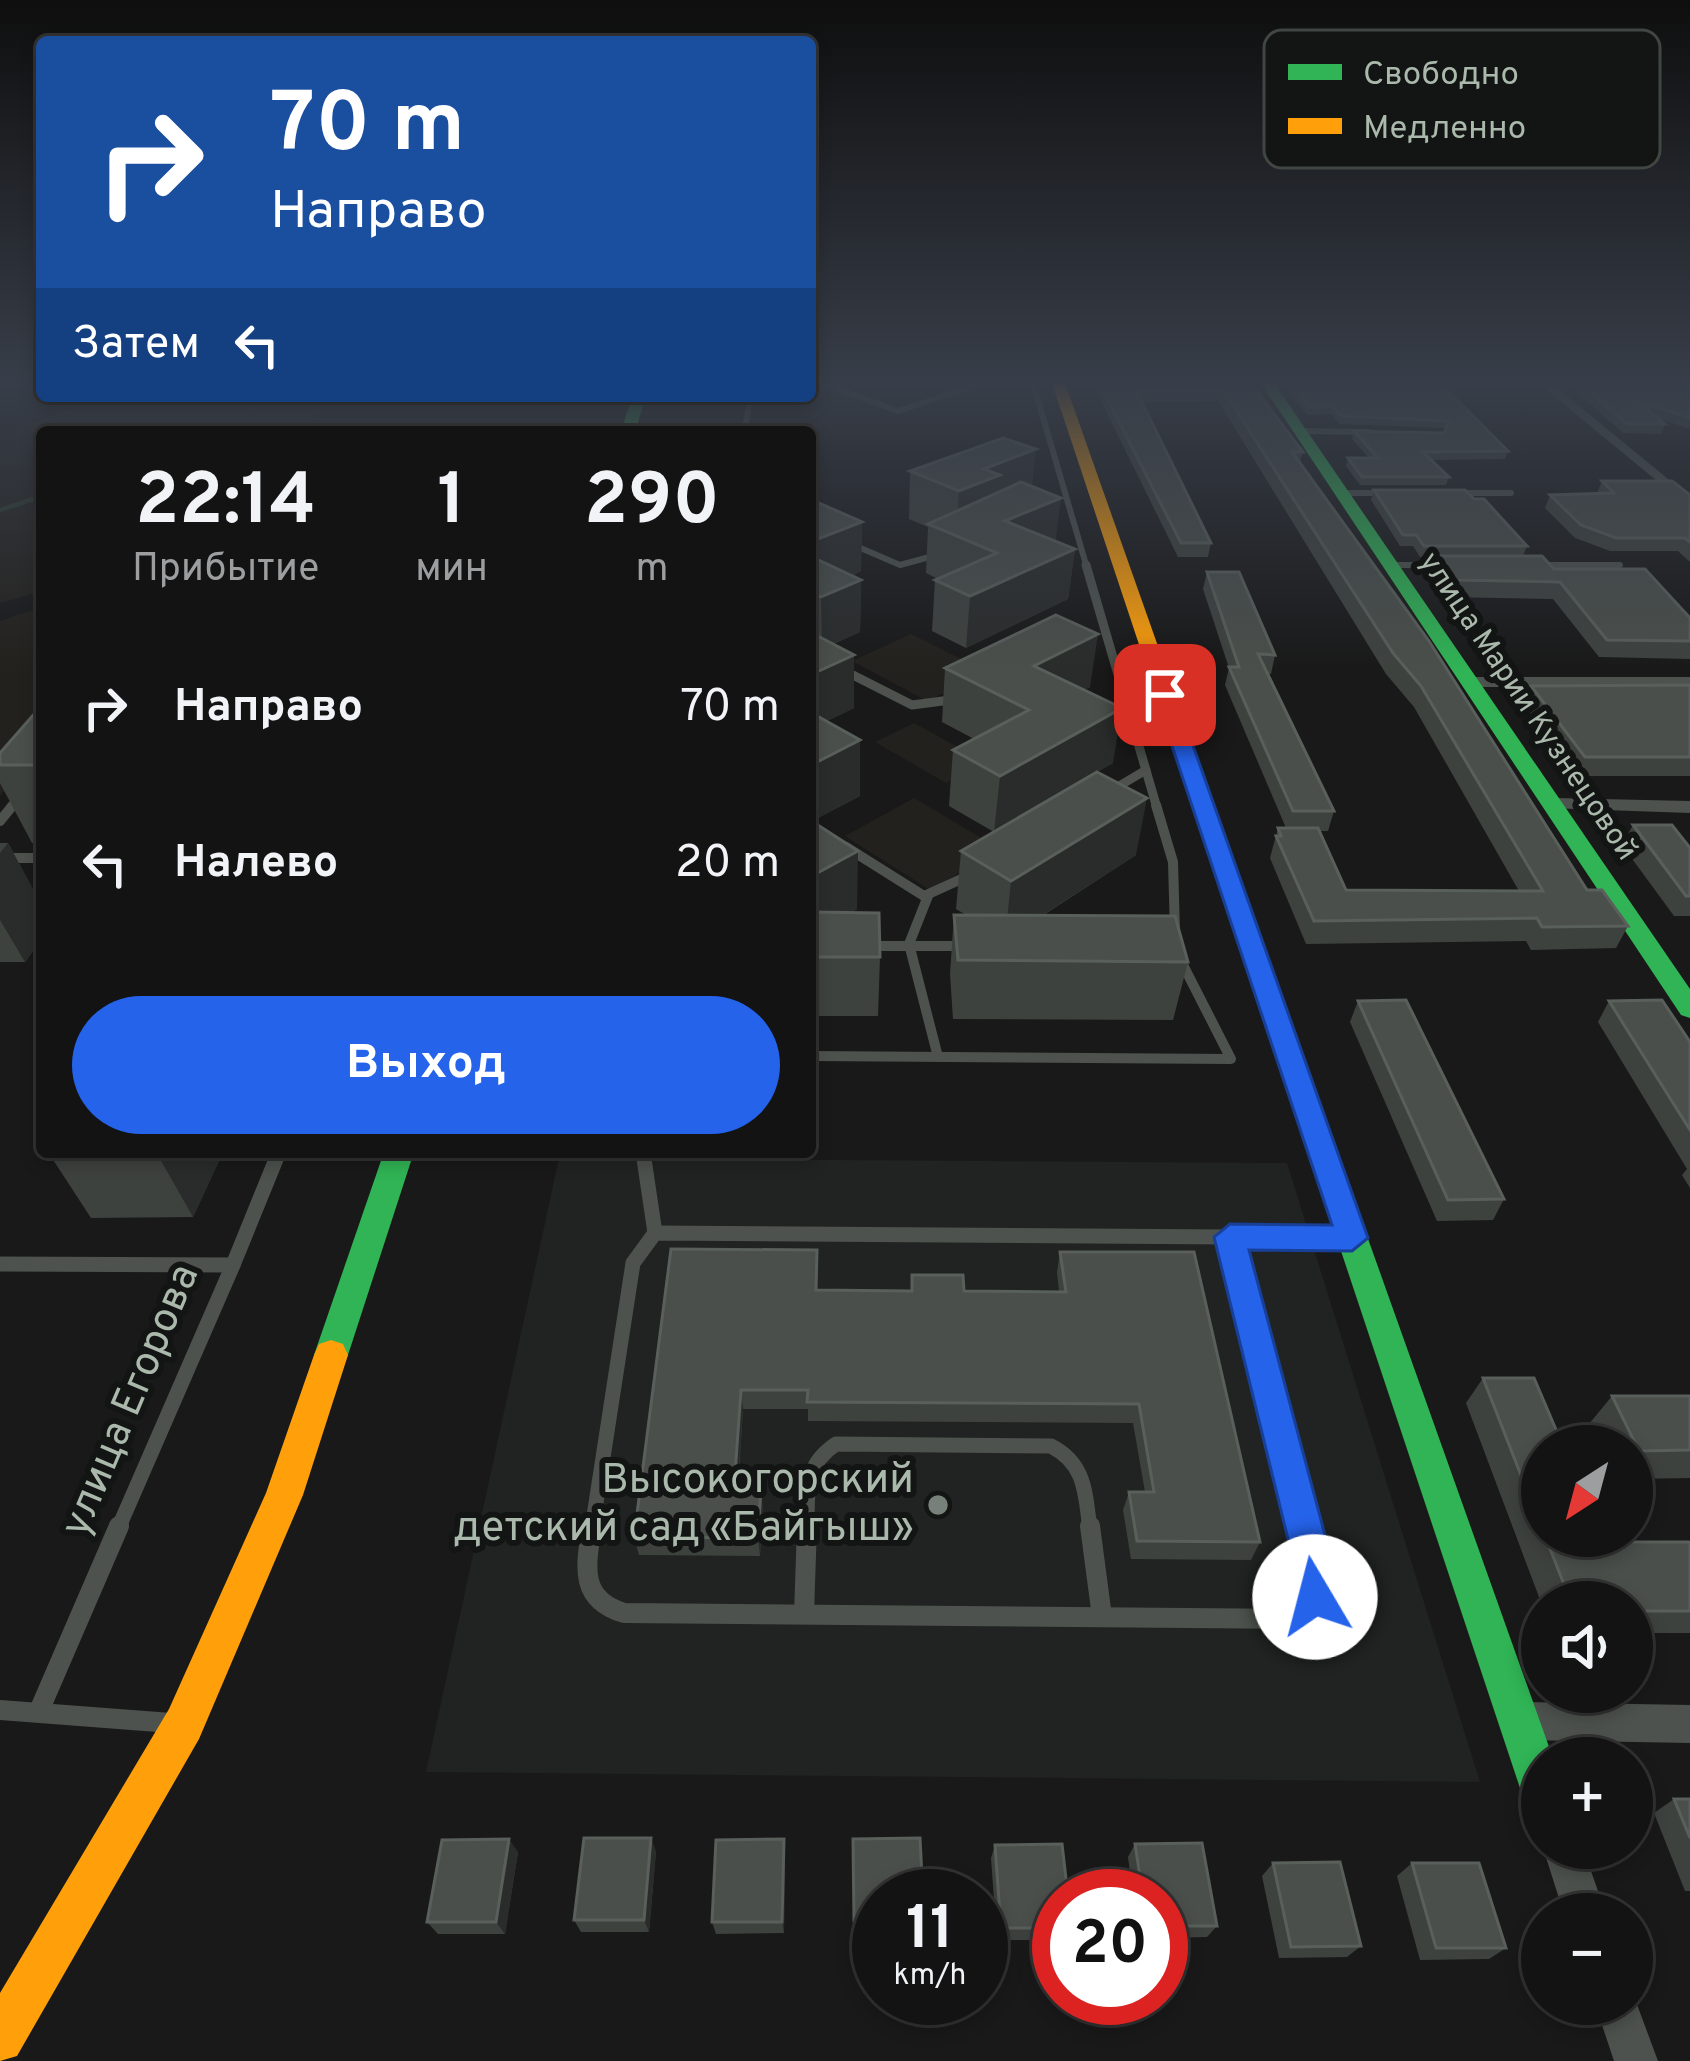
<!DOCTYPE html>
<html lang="ru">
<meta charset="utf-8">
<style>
:root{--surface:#131313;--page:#202021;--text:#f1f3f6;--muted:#9d9ea0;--line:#323233;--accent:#2563eb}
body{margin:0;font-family:Overpass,sans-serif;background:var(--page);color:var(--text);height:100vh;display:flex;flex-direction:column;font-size:45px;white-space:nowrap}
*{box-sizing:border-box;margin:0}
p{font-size:39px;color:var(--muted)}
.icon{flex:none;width:66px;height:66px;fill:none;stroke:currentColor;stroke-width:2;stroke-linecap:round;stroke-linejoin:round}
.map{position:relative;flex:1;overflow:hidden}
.drawer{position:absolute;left:36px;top:426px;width:780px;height:732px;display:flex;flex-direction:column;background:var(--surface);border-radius:12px;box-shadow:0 6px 18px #0003,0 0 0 3px var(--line)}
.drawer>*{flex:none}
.top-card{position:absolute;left:36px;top:36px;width:780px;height:366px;border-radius:12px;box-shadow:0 6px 18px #0003,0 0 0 3px var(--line);background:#1a4fa0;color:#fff;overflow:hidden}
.needle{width:78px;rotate:216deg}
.controls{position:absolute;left:1521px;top:1425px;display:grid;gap:24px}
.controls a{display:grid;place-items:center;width:132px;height:132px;border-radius:50%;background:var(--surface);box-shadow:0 6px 18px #0003,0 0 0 3px var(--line);font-size:60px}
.speed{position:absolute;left:852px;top:1869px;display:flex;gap:24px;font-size:60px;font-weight:700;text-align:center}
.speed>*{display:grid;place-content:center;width:156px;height:156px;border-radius:50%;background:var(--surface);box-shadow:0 6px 18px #0003,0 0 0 3px var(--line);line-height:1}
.speed small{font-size:30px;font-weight:400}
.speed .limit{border:18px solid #d22;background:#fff;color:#111}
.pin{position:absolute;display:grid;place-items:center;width:102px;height:102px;color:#fff;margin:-51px;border-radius:24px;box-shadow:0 6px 18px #0006}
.me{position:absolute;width:132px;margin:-66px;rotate:352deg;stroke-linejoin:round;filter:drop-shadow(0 0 9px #0008)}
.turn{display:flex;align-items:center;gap:42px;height:252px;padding:0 36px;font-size:54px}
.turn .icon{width:156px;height:156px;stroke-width:2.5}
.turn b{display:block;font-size:84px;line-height:102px}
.then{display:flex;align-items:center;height:114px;padding:0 36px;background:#0003;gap:24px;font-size:45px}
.eta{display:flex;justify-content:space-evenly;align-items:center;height:204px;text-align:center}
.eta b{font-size:72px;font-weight:700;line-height:84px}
.primary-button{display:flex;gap:24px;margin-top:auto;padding:24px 36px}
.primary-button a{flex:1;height:138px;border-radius:72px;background:var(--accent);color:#fff;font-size:48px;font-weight:700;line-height:138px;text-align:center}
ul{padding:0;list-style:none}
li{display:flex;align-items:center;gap:36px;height:156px;padding:0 36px}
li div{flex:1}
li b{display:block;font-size:45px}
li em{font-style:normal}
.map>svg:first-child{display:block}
</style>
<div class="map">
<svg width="1690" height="2061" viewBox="0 0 1690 2061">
<rect width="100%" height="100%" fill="#191919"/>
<!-- built -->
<path fill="#202321" d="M 559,1158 L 1287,1163 L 1480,1782 L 426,1772 Z"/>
<!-- green -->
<g fill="#23211d">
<path d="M 94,396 L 333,396 L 302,432 L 42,432 L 42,591 L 0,603 L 0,438 Z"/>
<path d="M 42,607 L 42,746 L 0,796 L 0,621 Z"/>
<path d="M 911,634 L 987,672 L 927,701 L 852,661 Z"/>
<path d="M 914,723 L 985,762 L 946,783 L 875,742 Z"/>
<path d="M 914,798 L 1000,849 L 930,890 L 845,836 Z"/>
</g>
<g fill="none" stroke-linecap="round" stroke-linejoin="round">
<!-- stream -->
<path stroke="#2e3b2c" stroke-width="4.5" d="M 0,510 L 42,496"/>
<!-- lane-far4 -->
<g stroke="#4d524e" stroke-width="6">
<path d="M 821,383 L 898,411 L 983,383"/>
<path d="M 1033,383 L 1087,568"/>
<path d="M 1299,431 L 1368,432"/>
<path d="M 744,432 L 751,396"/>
<path d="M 1341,493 L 1390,493"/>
<path d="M 1452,493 L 1511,493"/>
<path d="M 849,543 L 900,565 L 937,555"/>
<path d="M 1390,565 L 1445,565"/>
<path d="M 1538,565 L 1620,565"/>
</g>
<!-- lane-far3 -->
<g stroke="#4d524e" stroke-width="9">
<path d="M 1086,565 L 1157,808"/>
<path d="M 841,669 L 912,705 L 958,699"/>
<path d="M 1109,792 L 1146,770"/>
<path d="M 11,808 L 42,770"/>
</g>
<!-- lane-far2 -->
<g stroke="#4d524e" stroke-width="10">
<path d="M 1156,805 L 1173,862 L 1175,932"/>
<path d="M 0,821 L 13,805"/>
<path d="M 846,847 L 924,896 L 968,876"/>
<path d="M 0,858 L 42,858"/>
<path d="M 0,894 L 42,894"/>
<path d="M 928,896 L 909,944 L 938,1057"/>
<path d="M 865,946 L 964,946"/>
<path d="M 810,1056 L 1231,1059 L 1179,957"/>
</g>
<!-- lane-far1 -->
<g stroke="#4d524e" stroke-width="15">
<path d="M 643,1152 L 655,1233"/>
<path d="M 1230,1237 L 1348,1238"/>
<path d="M 1230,1237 L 1305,1529"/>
<path d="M 0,1264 L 233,1265 L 118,1529"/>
<path d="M 233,1265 L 279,1152"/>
<path d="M 592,1529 L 633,1263 L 655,1233 L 1230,1237"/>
<path d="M 807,1529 C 808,1492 803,1466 836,1444 L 1051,1446 C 1086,1464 1085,1493 1090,1529"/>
</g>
<!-- lane -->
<g stroke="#4d524e" stroke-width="20">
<path d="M 592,1526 C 586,1565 578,1599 624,1613 L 1289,1619 C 1330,1598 1313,1562 1304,1526"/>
<path d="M 1090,1526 L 1102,1617"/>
<path d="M 804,1614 L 807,1526"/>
<path d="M 0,1710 L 171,1723"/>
<path d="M 39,1711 L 119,1526"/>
</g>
<!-- street -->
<g fill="#4d524e" fill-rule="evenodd">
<path d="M 1538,383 L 1551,383 L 1690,497 L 1690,508 Z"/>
<path d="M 1690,677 L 1690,687 L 1470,687 L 1461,682 L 1470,677 Z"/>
<path d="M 1555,798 L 1690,801 L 1690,813 L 1548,808 L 1545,804 Z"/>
<path d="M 1519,1702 L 1690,1705 L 1690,1743 L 1519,1740 L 1506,1734 L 1500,1721 L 1506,1708 Z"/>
<path d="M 1543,1848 L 1583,1848 L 1606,1914 L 1564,1914 Z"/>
<path d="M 1632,1991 L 1658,2061 L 1614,2061 L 1595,2004 L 1632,2004 Z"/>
</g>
<!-- fast -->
<g fill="#30b455" fill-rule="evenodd">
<path d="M 1261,383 L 1274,383 L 1690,989 L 1690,1018 L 1681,1015 Z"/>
<path d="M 632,396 L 646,396 L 635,432 L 621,432 Z"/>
<path d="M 1276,1008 L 1289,1017 L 1553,1758 L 1542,1758 L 1542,1810 L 1527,1803 L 1520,1788 L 1263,1017 Z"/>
<path d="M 384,1152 L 414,1152 L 348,1355 L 343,1366 L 331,1370 L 319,1366 L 314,1355 Z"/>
</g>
<!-- slow -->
<g fill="#ff9f0a" fill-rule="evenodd">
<path d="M 1052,383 L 1065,383 L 1289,1017 L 1285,1023 L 1276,1026 L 1263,1017 Z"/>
<path d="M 331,1340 L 343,1344 L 348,1355 L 303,1495 L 199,1739 L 17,2056 L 0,2061 L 0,1993 L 169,1709 L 266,1493 L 314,1355 L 319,1344 Z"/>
</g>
</g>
<!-- wall -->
<g fill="#3e423f">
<path d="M 1092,383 L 1227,383 L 1303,452 L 1300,462 L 1587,890 L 1628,926 L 1616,948 L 1531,950 L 1526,941 L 1306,944 L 1270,858 L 1278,828 L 1286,828 L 1225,685 L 1229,668 L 1203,589 L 1207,572 L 1275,655 L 1271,674 L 1267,674 L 1334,811 L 1328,831 L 1319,831 L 1346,890 L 1519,891 L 1414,707 L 1386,674 L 1218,401 L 1141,402 L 1211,543 L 1208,557 L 1178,557 Z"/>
<path d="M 1283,383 L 1441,384 L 1508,451 L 1505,459 L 1431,460 L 1449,477 L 1446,485 L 1360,485 L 1346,466 L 1348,458 L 1369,458 L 1352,439 L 1354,431 L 1444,433 L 1446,428 L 1339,424 L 1331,414 L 1307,415 Z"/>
<path d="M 1566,383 L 1690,383 L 1690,429 L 1658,418 L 1665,424 L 1661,434 L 1623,433 Z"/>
<path d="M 910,471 L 1032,487 L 1056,541 L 1075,549 L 1068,599 L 966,648 L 932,631 L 935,580 L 938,579 L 926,573 L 928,527 L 909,519 Z"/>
<path d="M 1602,481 L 1690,495 L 1690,562 L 1678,551 L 1610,551 L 1575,538 L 1545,508 L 1550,495 L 1597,493 Z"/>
<path d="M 1374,490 L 1527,546 L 1523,556 L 1554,569 L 1690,618 L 1690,659 L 1599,657 L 1553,599 L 1446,597 L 1430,572 L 1435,557 L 1420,557 L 1413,546 L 1400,546 L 1371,500 Z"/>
<path d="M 810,499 L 862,522 L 861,571 L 851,576 L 861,580 L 860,632 L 833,644 L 854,655 L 854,708 L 827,721 L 860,740 L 860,796 L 818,818 L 810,813 Z"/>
<path d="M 945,668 L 1090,687 L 1084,690 L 1113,763 L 1097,772 L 1136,855 L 1042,916 L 1188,962 L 1173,1020 L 953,1019 L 950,974 L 954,915 L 966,915 L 956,909 L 961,851 L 994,832 L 949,806 L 953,750 L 974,739 L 942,722 Z"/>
<path d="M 1690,685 L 1690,776 L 1576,776 L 1524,705 L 1531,686 Z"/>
<path d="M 42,705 L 42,843 L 32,843 L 0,783 L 0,753 Z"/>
<path d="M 810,820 L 857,909 L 850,913 L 880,957 L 878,1016 L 810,1016 Z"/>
<path d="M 1633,825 L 1690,848 L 1690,916 L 1674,916 L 1622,845 Z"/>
<path d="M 0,843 L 8,843 L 42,906 L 42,938 L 25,962 L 0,962 Z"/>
<path d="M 1358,1001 L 1504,1199 L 1493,1220 L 1437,1221 L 1350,1022 Z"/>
<path d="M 1609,1001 L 1690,1042 L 1690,1188 L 1682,1175 L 1687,1169 L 1598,1022 Z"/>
<path d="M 48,1152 L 223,1152 L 193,1217 L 91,1218 Z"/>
<path d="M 671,1249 L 817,1290 L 911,1290 L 912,1275 L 964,1291 L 1059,1291 L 1057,1272 L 1060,1252 L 1260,1542 L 1251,1560 L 1131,1559 L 1123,1510 L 1129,1492 L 1145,1492 L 1133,1423 L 808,1421 L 808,1409 L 743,1409 L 738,1489 L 763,1507 L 760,1556 L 639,1555 L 634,1537 Z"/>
<path d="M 1483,1378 L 1542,1446 L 1542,1536 L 1601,1536 L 1603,1542 L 1690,1542 L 1690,1633 L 1632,1633 L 1632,1602 L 1542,1602 L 1542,1605 L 1466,1403 Z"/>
<path d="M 1612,1396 L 1690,1396 L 1690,1478 L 1632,1479 L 1632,1446 L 1599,1446 L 1589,1424 Z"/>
<path d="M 1674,1799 L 1690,1799 L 1690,1891 L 1685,1891 L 1654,1813 Z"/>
<path d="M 853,1839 L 879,1896 L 879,1933 L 854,1933 Z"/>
<path d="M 1135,1844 L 1217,1926 L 1207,1937 L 1161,1938 L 1161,1896 L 1133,1896 L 1128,1857 Z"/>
<path d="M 995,1845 L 1059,1896 L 1059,1940 L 997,1940 L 991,1858 Z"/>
<path d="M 656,1851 L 649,1932 L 581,1932 L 574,1920 Z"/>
<path d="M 518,1852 L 505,1934 L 438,1934 L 427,1922 Z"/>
<path d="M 785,1852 L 784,1933 L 716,1934 L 712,1922 Z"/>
<path d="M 1273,1863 L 1361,1946 L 1347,1957 L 1279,1958 L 1262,1876 Z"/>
<path d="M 1412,1863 L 1506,1948 L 1489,1959 L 1420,1960 L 1397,1876 Z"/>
</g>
<!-- shaded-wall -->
<g fill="#2a2c2b">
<path d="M 1036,449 L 1031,495 L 956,536 L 959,491 L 984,469 Z"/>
<path d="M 1061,498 L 1055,546 L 1005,521 Z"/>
<path d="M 862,522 L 861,571 L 810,592 L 810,542 Z"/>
<path d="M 1075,549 L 1068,599 L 966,648 L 970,596 Z"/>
<path d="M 861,580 L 860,632 L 822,648 L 821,597 Z"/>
<path d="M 1098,634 L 1090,687 L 1028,720 L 1034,666 Z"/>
<path d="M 854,655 L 854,708 L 810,729 L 810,675 Z"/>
<path d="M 1122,708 L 1113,763 L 994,832 L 1000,776 Z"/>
<path d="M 860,740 L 860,796 L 818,818 L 817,762 Z"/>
<path d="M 1147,798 L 1136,855 L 1005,939 L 1011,881 Z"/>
<path d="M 8,843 L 42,906 L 42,938 L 25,962 L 0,920 L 0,853 Z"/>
<path d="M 858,851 L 857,909 L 811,935 L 810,877 Z"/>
<path d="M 156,1152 L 223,1152 L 193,1217 Z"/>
<path d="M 741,1390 L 743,1409 L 736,1507 L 734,1489 Z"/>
<path d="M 761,1489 L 763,1507 L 760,1556 L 758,1538 Z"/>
<path d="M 651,1838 L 656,1851 L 649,1932 L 644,1920 Z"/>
<path d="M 509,1839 L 518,1852 L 505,1934 L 496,1922 Z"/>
<path d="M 784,1839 L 785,1852 L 784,1933 L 782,1922 Z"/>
</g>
<!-- building -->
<g fill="#4a4f4b" stroke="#595f5a" stroke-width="3">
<path d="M 1099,383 L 1227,383 L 1229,387 L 1221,387 L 1220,390 L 1136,390 L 1211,543 L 1181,543 Z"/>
<path d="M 1291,383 L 1441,384 L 1508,451 L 1423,452 L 1449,477 L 1362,477 L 1348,458 L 1378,458 L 1354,431 L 1444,433 L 1449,421 L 1341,416 L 1332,407 L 1309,407 Z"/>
<path d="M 1579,383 L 1690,383 L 1690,418 L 1637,401 L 1665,424 L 1627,424 Z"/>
<path d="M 1253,386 L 1303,452 L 1292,452 L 1429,641 L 1587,890 L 1602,890 L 1628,926 L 1542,927 L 1537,918 L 1314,921 L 1276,836 L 1281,836 L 1278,828 L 1318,828 L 1346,890 L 1543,891 L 1421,686 L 1393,653 L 1221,387 Z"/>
<path d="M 1003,438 L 1036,449 L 984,469 L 1000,475 L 959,491 L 910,471 Z"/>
<path d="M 1602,481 L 1672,481 L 1690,495 L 1690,542 L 1685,538 L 1616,538 L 1581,525 L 1550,495 L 1614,493 Z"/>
<path d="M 1021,482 L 1061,498 L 1005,521 L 1075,549 L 970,596 L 935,580 L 997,553 L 928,524 Z"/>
<path d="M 1374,490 L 1465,490 L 1474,499 L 1484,499 L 1527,546 L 1424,546 L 1416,535 L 1403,535 Z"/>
<path d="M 810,499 L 862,522 L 810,542 Z"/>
<path d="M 810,556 L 861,580 L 821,597 L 810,593 Z"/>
<path d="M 1436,556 L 1542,556 L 1554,569 L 1645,569 L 1690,618 L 1690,641 L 1607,640 L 1560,582 L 1452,580 Z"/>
<path d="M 1207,572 L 1239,572 L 1275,655 L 1258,654 L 1334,811 L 1293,811 L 1229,667 L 1239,667 Z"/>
<path d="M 1056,615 L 1098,634 L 1034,666 L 1122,708 L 1000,776 L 953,750 L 1029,710 L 945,668 Z"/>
<path d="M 810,632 L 854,655 L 810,675 Z"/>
<path d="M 1690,685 L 1690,757 L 1585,757 L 1531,686 Z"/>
<path d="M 42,705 L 42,765 L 0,765 L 0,753 Z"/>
<path d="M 810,712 L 860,740 L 817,762 L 810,757 Z"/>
<path d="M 1097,772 L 1147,798 L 1011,881 L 961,851 Z"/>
<path d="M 810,820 L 858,851 L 810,877 Z"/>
<path d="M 1633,825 L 1672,825 L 1690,848 L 1690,896 L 1686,896 Z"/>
<path d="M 810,912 L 879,913 L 880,957 L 810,957 Z"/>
<path d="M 954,915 L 1175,916 L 1188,962 L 958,960 Z"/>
<path d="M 1406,1000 L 1504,1199 L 1448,1200 L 1358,1001 Z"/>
<path d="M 1662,1000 L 1690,1042 L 1690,1130 L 1609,1001 Z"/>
<path d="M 671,1249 L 817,1250 L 816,1290 L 912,1291 L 912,1275 L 963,1275 L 964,1291 L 1066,1292 L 1060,1252 L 1194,1252 L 1260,1542 L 1137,1541 L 1129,1492 L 1154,1492 L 1139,1404 L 807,1402 L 808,1390 L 741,1390 L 734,1489 L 761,1489 L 758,1538 L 634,1537 Z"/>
<path d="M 1483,1378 L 1534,1378 L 1563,1446 L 1542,1446 L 1542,1529 Z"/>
<path d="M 1612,1396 L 1690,1396 L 1690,1450 L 1639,1451 Z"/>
<path d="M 1545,1536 L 1601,1536 L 1603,1542 L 1690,1542 L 1690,1611 L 1632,1611 L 1632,1602 L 1571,1602 Z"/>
<path d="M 1674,1799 L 1690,1799 L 1690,1838 Z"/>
<path d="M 584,1838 L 651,1838 L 644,1920 L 574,1920 Z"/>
<path d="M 920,1838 L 923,1896 L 879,1896 L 879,1921 L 854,1921 L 853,1839 Z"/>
<path d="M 509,1839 L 496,1922 L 427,1922 L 442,1840 Z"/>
<path d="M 784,1839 L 782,1922 L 712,1922 L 716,1840 Z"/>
<path d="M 1202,1843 L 1217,1926 L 1161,1926 L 1161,1896 L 1143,1896 L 1135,1844 Z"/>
<path d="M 1062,1844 L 1068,1896 L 1059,1896 L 1059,1928 L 1001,1928 L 995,1845 Z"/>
<path d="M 1340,1862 L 1361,1946 L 1291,1947 L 1273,1863 Z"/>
<path d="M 1412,1863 L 1479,1863 L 1506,1948 L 1436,1948 Z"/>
</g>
<!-- sky -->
<linearGradient id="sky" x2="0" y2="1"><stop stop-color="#0e0e0e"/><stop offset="0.57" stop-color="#383e49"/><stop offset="1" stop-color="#383e49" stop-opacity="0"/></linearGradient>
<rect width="1690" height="672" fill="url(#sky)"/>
<!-- route -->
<path fill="#2563eb" stroke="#184099" stroke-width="3" d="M 1165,689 L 1175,695 L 1368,1238 L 1352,1251 L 1249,1250 L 1337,1580 L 1329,1611 L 1315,1617 L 1301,1611 L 1295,1597 L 1298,1580 L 1214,1237 L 1230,1224 L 1332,1225 L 1155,695 Z"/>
<!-- markers -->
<circle fill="#778179" stroke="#131514" stroke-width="4.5" cx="938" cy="1505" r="12"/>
<g text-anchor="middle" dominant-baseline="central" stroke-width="12" stroke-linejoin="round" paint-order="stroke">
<!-- far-street labels -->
<g font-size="30" fill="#aab9ac" stroke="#131514">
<text transform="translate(1527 707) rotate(56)">улица Марии Кузнецовой</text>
</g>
<!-- near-street labels -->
<g font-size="42" fill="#aab9ac" stroke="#131514">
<text transform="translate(132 1401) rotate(-67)">улица Егорова</text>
</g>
<!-- near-poi labels -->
<g font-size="42" fill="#aab9ac" stroke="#131514" text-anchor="end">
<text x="914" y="1481">Высокогорский<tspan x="914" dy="48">детский сад «Байгыш»</tspan></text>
</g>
</g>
<!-- legend -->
<rect x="1264" y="30" width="396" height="138" rx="18" fill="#131514" stroke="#404642" stroke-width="3"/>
<rect x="1288" y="64" width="54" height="16" fill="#30b455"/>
<rect x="1288" y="118" width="54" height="16" fill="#ff9f0a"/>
<g font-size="33" fill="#aab9ac">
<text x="1363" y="84">Свободно</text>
<text x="1363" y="138">Медленно</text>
</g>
</svg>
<div class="controls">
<a><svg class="needle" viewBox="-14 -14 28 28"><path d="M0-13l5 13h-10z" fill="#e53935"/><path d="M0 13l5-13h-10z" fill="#9d9ea0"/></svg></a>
<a><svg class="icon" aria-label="sound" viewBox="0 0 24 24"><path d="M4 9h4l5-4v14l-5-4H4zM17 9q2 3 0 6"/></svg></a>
<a>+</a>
<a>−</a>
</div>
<div class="speed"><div>11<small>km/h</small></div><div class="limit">20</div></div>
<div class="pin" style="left:1165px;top:695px;background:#d93025"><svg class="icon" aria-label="arrive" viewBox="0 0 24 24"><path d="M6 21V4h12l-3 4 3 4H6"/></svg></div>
<svg class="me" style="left:1315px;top:1597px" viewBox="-20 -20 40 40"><circle r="19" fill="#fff"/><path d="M0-13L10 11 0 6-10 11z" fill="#2563eb"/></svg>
<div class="top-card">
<div class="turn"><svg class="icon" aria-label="right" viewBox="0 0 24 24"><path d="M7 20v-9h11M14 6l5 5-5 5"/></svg><div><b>70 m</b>Направо</div></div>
<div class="then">Затем<svg class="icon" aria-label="left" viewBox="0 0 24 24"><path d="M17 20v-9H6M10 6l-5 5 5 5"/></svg></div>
</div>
<section class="drawer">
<div class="eta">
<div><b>22:14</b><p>Прибытие</p></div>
<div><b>1</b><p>мин</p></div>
<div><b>290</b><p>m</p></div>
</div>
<ul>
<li><svg class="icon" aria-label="right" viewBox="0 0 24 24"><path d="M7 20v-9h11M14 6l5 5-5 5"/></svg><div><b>Направо</b></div><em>70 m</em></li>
<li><svg class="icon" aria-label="left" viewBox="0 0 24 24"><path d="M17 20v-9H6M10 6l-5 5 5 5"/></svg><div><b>Налево</b></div><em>20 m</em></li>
</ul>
<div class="primary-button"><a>Выход</a></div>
</section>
</div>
